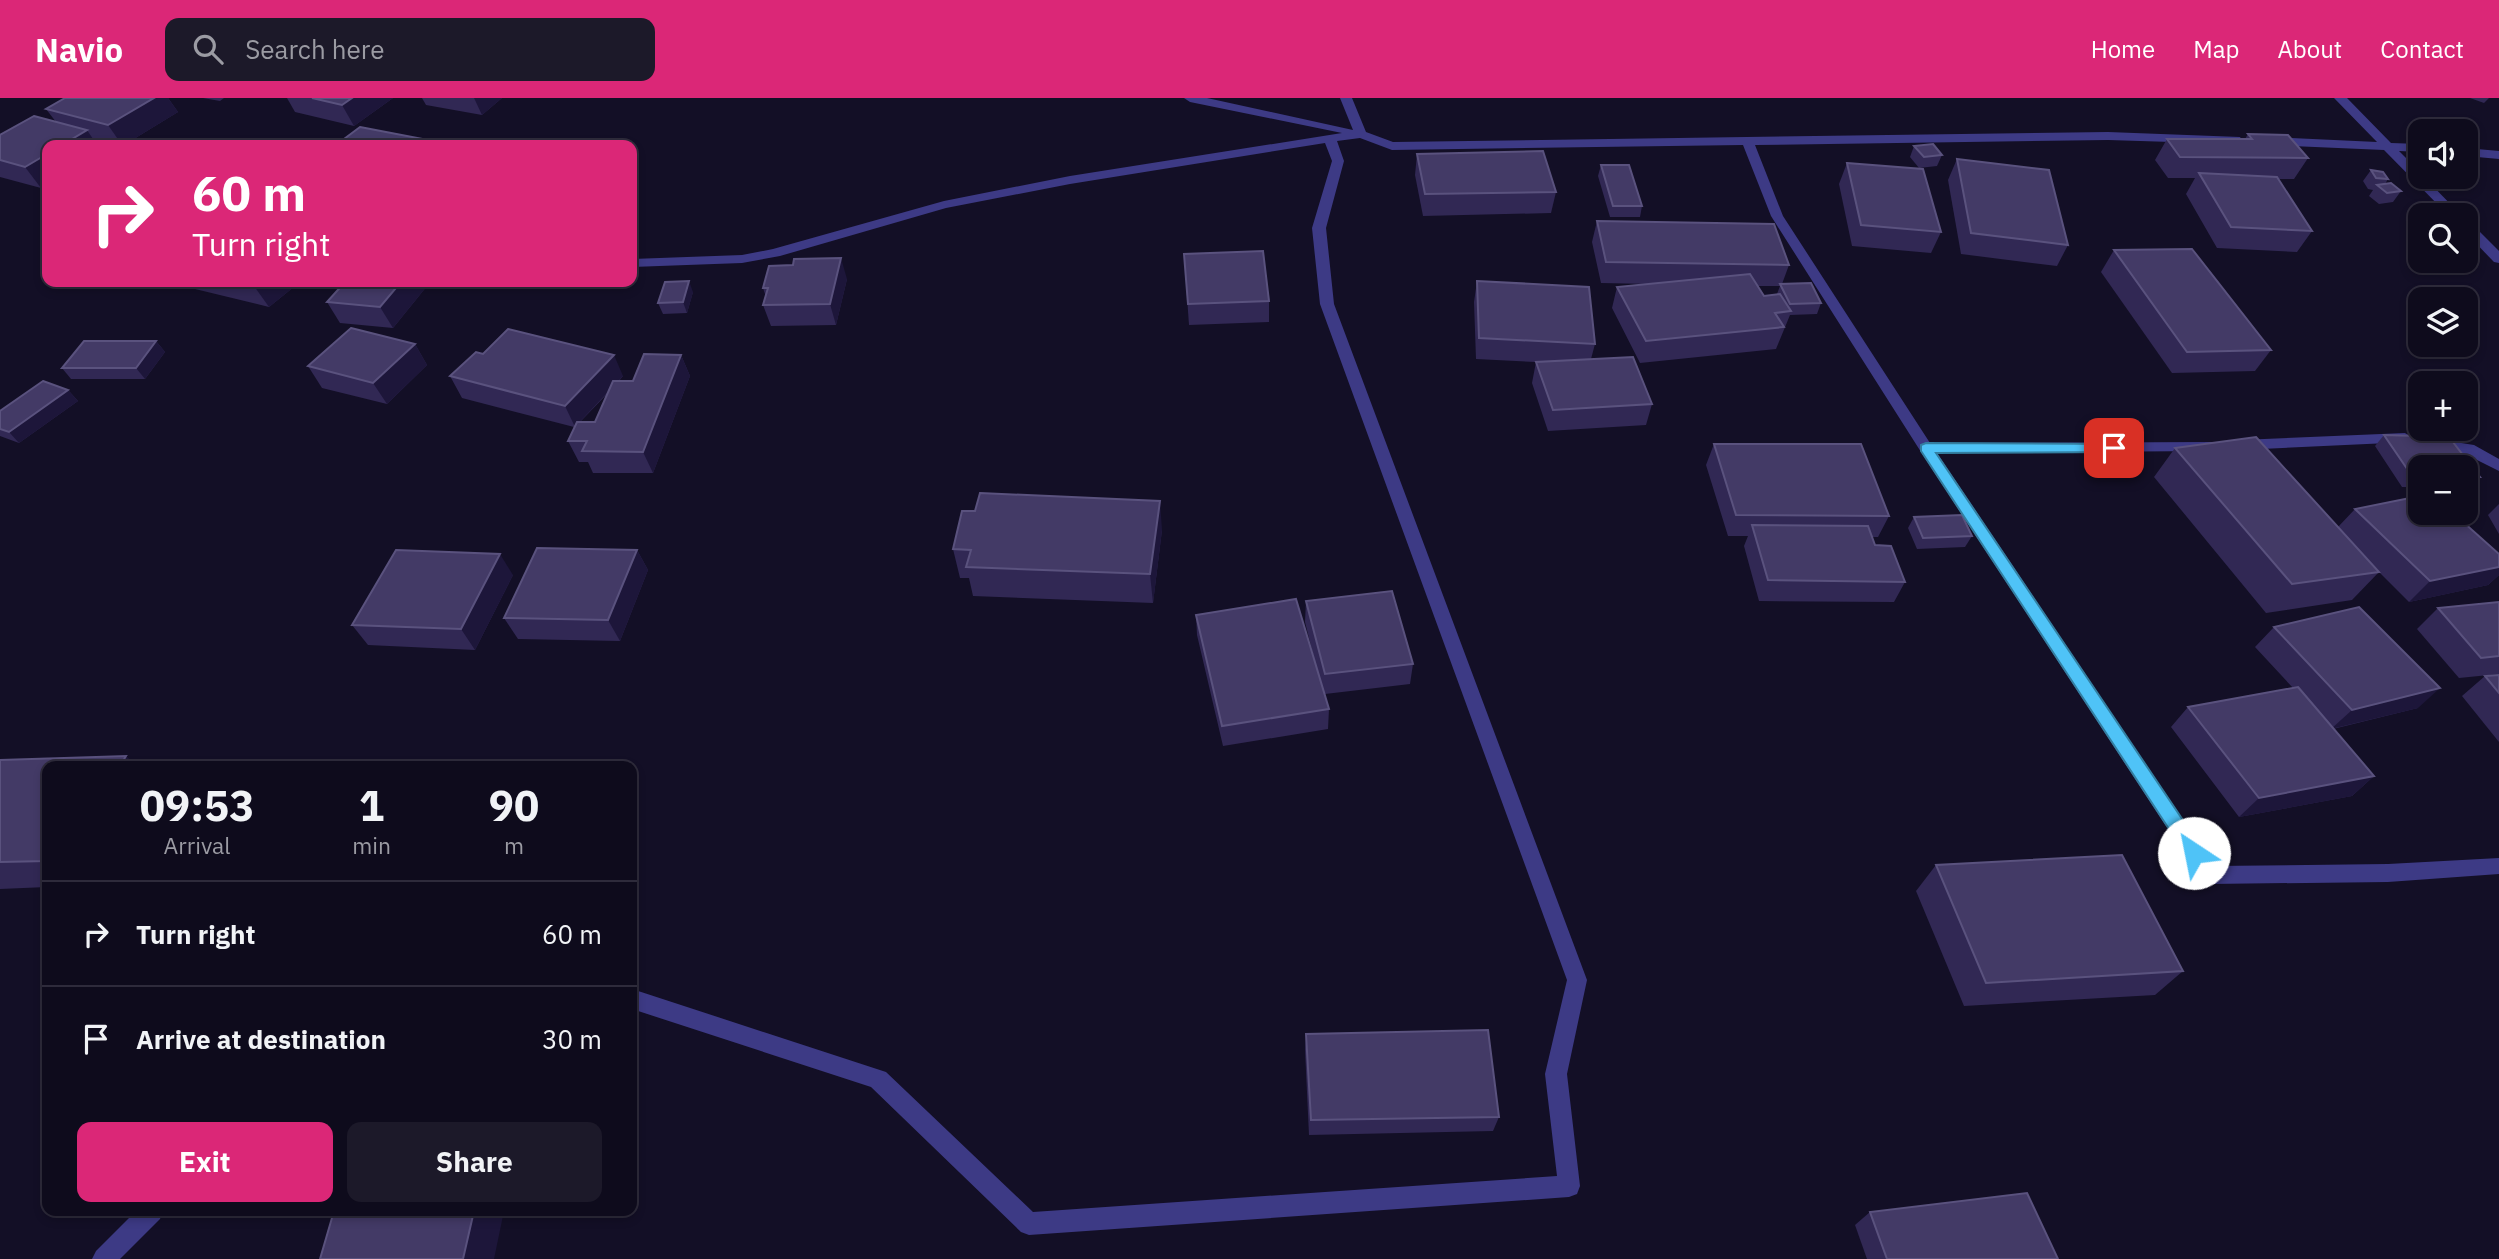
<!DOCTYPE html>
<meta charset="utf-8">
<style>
:root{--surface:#0e0b1c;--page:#1c1929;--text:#f1f3f6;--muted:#9b9ba3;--line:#2e2b3b;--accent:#db2777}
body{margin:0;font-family:"IBM Plex Sans",sans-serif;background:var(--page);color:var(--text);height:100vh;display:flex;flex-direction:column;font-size:26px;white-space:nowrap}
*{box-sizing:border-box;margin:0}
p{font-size:23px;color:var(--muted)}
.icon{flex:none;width:38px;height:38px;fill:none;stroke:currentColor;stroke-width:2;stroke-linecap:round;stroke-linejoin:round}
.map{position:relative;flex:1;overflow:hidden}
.sheet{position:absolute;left:42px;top:663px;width:595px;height:455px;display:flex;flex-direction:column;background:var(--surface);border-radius:14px;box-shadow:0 4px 10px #0003,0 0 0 2px var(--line)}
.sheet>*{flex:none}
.banner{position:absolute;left:42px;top:42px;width:595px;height:147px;border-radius:14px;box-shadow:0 4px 10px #0003,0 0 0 2px var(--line);background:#db2777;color:#fff;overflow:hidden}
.buttons{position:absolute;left:2408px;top:21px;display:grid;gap:14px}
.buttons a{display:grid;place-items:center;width:70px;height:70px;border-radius:14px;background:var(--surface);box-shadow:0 4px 10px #0003,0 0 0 2px var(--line);font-size:35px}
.pin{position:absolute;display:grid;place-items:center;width:60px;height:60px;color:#fff;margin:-30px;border-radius:14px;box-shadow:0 4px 10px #0006}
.me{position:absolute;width:77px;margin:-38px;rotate:326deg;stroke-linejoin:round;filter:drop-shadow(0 0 5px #0008)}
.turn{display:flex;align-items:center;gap:24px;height:147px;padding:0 35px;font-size:32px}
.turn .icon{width:91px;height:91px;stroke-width:2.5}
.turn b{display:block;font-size:49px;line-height:60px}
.eta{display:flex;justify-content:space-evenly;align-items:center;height:119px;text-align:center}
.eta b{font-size:42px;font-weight:700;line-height:49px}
.button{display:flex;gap:14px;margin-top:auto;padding:14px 35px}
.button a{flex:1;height:80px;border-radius:14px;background:var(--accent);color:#fff;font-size:28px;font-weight:700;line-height:80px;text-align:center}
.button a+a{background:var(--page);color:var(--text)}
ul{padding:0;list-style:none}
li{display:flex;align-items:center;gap:21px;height:105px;padding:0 35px;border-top:2px solid var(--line)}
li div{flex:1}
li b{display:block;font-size:26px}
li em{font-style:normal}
header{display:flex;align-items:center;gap:42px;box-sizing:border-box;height:98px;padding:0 35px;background:var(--accent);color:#fff}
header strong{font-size:33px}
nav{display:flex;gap:38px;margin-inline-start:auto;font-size:24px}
.search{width:490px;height:63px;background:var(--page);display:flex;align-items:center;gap:18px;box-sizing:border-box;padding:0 24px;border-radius:14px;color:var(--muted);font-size:26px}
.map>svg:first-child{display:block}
</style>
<header>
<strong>Navio</strong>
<div class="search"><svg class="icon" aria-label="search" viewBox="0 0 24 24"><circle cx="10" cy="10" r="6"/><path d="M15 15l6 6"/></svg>Search here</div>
<nav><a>Home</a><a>Map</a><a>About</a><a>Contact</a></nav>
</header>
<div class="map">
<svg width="2499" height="1161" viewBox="0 0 2499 1161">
<rect width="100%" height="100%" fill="#130f26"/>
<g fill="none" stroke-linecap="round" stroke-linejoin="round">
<!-- minor -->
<g fill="#3d3a85" fill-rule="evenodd">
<path d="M 1184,0 L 1207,0 L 1353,32 L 1340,0 L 1352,0 L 1366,34 L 1393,44 L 2108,34 L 2240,39 L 2242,42 L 2236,46 L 2108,42 L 1755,47 L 1783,118 L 1930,345 L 2214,344 L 2217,348 L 2209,353 L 1937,355 L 2214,768 L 2388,766 L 2499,760 L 2499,776 L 2388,784 L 2209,786 L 2202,783 L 1921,354 L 1771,118 L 1743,47 L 1392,52 L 1360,40 L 1337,43 L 1344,63 L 1326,130 L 1334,206 L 1587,882 L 1567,976 L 1580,1088 L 1577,1096 L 1569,1099 L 1029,1137 L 1021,1134 L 871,989 L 632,911 L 632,891 L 886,974 L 1033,1114 L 1557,1078 L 1545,976 L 1567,882 L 1320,206 L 1312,130 L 1332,63 L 1325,45 L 1070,86 L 946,110 L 780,158 L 742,165 L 632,169 L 632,161 L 742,157 L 773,151 L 944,103 L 1070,78 L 1342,35 L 1190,4 Z"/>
<path d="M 2334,0 L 2347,0 L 2391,45 L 2420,46 L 2420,54 L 2399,53 L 2420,74 L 2420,79 L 2424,79 L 2461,117 L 2448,117 L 2384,52 L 2271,47 L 2265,43 L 2271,39 L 2377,44 Z"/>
<path d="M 2466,50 L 2499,53 L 2499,61 L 2466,58 Z"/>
<path d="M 2466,124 L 2471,125 L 2499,153 L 2499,165 L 2494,164 L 2466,135 Z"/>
<path d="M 523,184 L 548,184 L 546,187 L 523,189 Z"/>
<path d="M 2405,335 L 2413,340 L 2410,344 L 2240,352 L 2232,347 L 2240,342 Z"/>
<path d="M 2436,341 L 2474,347 L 2499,361 L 2499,373 L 2465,356 L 2431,350 L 2428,346 L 2431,342 Z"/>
<path d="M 136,1113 L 163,1113 L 160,1121 L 120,1161 L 92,1161 L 96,1153 Z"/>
</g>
</g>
<!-- wall -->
<g fill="#312854" fill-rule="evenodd">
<path d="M 65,0 L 168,0 L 178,14 L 124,47 L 119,47 L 92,40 L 97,47 L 47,47 L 47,87 L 41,90 L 0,79 L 0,37 L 56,24 L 46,11 Z"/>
<path d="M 203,0 L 224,0 L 220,3 Z"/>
<path d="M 287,0 L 393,0 L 354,28 L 295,14 Z"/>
<path d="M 422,0 L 502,0 L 482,17 L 426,7 Z"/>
<path d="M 2470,0 L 2489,0 L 2484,5 Z"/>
<path d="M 2248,36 L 2308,60 L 2294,81 L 2278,81 L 2312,133 L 2297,154 L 2217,150 L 2186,96 L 2195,80 L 2168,80 L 2155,62 L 2167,41 L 2245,41 Z"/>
<path d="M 1914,48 L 1942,57 L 1937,68 L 1919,70 L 1910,59 Z"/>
<path d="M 1417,56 L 1556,94 L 1551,115 L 1423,118 L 1415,77 Z"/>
<path d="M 1957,61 L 2068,147 L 2057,168 L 1961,156 L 1948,82 Z"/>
<path d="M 1847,65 L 1941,134 L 1931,155 L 1852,148 L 1839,86 Z"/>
<path d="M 1601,67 L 1642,108 L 1640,119 L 1610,119 L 1598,78 Z"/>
<path d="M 2371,72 L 2388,81 L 2385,86 L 2401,93 L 2393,104 L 2379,106 L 2369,98 L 2373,92 L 2368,91 L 2363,83 Z"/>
<path d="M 1597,123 L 1789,167 L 1782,186 L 1821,205 L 1817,216 L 1790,217 L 1776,251 L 1640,265 L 1612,210 L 1617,189 L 1650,186 L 1601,185 L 1592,144 ZM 1758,188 L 1780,188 L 1777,196 L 1764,198 Z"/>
<path d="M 2114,152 L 2271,252 L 2255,273 L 2172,275 L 2101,174 Z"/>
<path d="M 1184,156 L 1269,203 L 1269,224 L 1189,227 Z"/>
<path d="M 847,181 L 836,227 L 771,228 L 763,207 L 766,199 L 763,190 Z"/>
<path d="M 1477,183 L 1595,246 L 1591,261 L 1652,306 L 1646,327 L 1548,333 L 1532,285 L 1536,264 L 1476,261 L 1474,204 Z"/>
<path d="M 190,184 L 300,184 L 269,209 L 195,191 Z"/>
<path d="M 427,188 L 393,230 L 340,225 L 327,204 Z"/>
<path d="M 693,194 L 687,215 L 663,216 L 658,205 Z"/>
<path d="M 156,243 L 165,254 L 145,281 L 71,281 L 62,270 Z"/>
<path d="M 415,246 L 427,267 L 387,306 L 322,290 L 308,268 Z"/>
<path d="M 483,256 L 623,278 L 619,283 L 633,283 L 681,257 L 690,278 L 653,375 L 593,375 L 588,364 L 579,364 L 568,343 L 574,329 L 462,300 L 450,278 ZM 608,295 L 595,324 L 580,324 Z"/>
<path d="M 68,292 L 78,303 L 19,345 L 0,338 L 0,313 Z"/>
<path d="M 2384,337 L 2449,339 L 2480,379 L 2469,390 L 2466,390 L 2466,369 L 2420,369 L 2420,389 L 2402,389 L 2375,348 Z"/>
<path d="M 1714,346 L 1889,418 L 1878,439 L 1872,439 L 1875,447 L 1905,484 L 1894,504 L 1759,503 L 1744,448 L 1748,438 L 1728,438 L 1706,367 Z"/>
<path d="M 2175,350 L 2338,429 L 2355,411 L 2499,456 L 2499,477 L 2488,487 L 2409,504 L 2379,474 L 2352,502 L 2266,515 L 2154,379 Z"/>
<path d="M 2499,406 L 2499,436 L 2488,417 Z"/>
<path d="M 1914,419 L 1972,438 L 1965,449 L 1917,451 L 1908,430 Z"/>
<path d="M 1162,432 L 1153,505 L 973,498 L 969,480 L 960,480 L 953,451 Z"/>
<path d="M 637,452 L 648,472 L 620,543 L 518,541 L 504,520 Z"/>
<path d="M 513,477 L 475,552 L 368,547 L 352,527 Z"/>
<path d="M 1306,503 L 1413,566 L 1410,586 L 1325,596 L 1329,611 L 1328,631 L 1223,648 L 1197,537 L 1196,517 L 1316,568 L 1305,524 Z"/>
<path d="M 2499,504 L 2499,576 L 2459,580 L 2417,531 L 2438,510 Z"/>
<path d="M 2274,529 L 2418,610 L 2333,631 L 2374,678 L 2352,698 L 2239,719 L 2171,629 L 2188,609 L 2293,590 L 2255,549 Z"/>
<path d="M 2499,577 L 2499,644 L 2462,598 L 2485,578 Z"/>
<path d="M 0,662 L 47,668 L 47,789 L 0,791 Z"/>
<path d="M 1936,767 L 2183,873 L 2155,897 L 1964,908 L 1916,793 Z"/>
<path d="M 1306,936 L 1499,1019 L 1493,1033 L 1309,1037 L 1305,952 Z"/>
<path d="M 1870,1114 L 2058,1161 L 1867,1161 L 1855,1127 Z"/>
</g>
<!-- shaded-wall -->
<g fill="#1d163a">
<path d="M 154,0 L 168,0 L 178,14 L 124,47 L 122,47 L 108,27 Z"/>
<path d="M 352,0 L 393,0 L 354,28 L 342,7 Z"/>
<path d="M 474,0 L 502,0 L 482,17 Z"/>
<path d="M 87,32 L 97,47 L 62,47 Z"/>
<path d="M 428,42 L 431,47 L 421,47 Z"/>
<path d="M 47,56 L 47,87 L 41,90 L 25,69 Z"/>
<path d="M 841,160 L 847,181 L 836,227 L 830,206 Z"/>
<path d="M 689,183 L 693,194 L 687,215 L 683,204 Z"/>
<path d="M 260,184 L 300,184 L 269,209 L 254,188 Z"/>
<path d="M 401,184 L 425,184 L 427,188 L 393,230 L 380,209 Z"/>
<path d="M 156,243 L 165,254 L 145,281 L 136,270 Z"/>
<path d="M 415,246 L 427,267 L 387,306 L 373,285 Z"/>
<path d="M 614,257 L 623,278 L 575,329 L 565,308 Z"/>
<path d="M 681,257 L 690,278 L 653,375 L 643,354 Z"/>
<path d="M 68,292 L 78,303 L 19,345 L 9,334 Z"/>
<path d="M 1160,403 L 1162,432 L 1153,505 L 1150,476 Z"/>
<path d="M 637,452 L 648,472 L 620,543 L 608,522 Z"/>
<path d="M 500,456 L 513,477 L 475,552 L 461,531 Z"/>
<path d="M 2499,469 L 2499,477 L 2488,487 L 2409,504 L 2430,483 Z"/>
<path d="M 2440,590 L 2418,610 L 2331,631 L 2352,612 Z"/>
<path d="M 126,658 L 137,668 L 120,668 Z"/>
<path d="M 2374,678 L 2352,698 L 2239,719 L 2259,700 Z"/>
<path d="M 474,1113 L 504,1113 L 494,1161 L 463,1161 Z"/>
</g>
<!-- building -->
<g fill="#433a66" stroke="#5a527e" stroke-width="2">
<path d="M 65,0 L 154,0 L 108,27 L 46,11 Z"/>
<path d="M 312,0 L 352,0 L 342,7 Z"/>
<path d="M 34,18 L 87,32 L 62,47 L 47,47 L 47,56 L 25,69 L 0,62 L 0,37 Z"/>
<path d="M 360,29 L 428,42 L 421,47 L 336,47 Z"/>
<path d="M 2248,36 L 2288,37 L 2308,60 L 2180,59 L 2167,41 L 2252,41 Z"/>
<path d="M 1933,46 L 1942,57 L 1924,59 L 1914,48 Z"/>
<path d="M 1543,53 L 1556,94 L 1425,96 L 1417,56 Z"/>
<path d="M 1957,61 L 2049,72 L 2068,147 L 1971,135 Z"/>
<path d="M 1847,65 L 1923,71 L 1941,134 L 1861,127 Z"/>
<path d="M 1601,67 L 1629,67 L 1642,108 L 1613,108 Z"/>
<path d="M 2371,72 L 2383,74 L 2388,81 L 2376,80 Z"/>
<path d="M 2199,75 L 2277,79 L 2312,133 L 2231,129 Z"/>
<path d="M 2391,85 L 2401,93 L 2387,95 L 2377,87 Z"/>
<path d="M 1597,123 L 1774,126 L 1789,167 L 1606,164 Z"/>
<path d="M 2192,151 L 2271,252 L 2187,254 L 2114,152 Z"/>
<path d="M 1263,153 L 1269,203 L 1188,206 L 1184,156 Z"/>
<path d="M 841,160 L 830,206 L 763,207 L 768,190 L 763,190 L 769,168 L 793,167 L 794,161 Z"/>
<path d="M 1750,176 L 1764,198 L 1780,196 L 1791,213 L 1775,215 L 1784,229 L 1646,243 L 1617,189 Z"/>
<path d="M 689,183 L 683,204 L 658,205 L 665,184 Z"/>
<path d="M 1477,183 L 1589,189 L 1595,246 L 1479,240 Z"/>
<path d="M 238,184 L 260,184 L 254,188 Z"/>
<path d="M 345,184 L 401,184 L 380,209 L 327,204 Z"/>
<path d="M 1811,185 L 1821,205 L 1790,206 L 1780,186 Z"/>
<path d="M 351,230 L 415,246 L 373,285 L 308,268 Z"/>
<path d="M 508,231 L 614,257 L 565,308 L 450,278 L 476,254 L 483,256 Z"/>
<path d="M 84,243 L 156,243 L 136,270 L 62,270 Z"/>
<path d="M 644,256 L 681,257 L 643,354 L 582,353 L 587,343 L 568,343 L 577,324 L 595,324 L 613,283 L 633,283 Z"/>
<path d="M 1633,259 L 1652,306 L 1553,312 L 1536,264 Z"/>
<path d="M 43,283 L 68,292 L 9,334 L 0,331 L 0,313 Z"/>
<path d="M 2384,337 L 2449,339 L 2480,379 L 2466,379 L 2466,369 L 2420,369 L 2420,378 L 2412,378 Z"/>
<path d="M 2256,339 L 2379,474 L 2292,486 L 2175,350 Z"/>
<path d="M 1714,346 L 1861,346 L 1889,418 L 1736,417 Z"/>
<path d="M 980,395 L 1160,403 L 1150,476 L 966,469 L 971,452 L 953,451 L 962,413 L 975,413 Z"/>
<path d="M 2420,398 L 2420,415 L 2453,415 L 2499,456 L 2499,469 L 2430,483 L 2355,411 Z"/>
<path d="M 1962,417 L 1972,438 L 1923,440 L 1914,419 Z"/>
<path d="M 1752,427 L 1868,428 L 1875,447 L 1891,448 L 1905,484 L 1768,482 Z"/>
<path d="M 537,450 L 637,452 L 608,522 L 504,520 Z"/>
<path d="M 396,452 L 500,456 L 461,531 L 352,527 Z"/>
<path d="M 1392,493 L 1413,566 L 1325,576 L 1306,503 Z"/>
<path d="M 1296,501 L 1329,611 L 1222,628 L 1196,517 Z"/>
<path d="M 2499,504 L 2499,558 L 2481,560 L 2438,510 Z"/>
<path d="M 2359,509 L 2440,590 L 2352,612 L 2274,529 Z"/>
<path d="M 2499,577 L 2499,595 L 2485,578 Z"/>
<path d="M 2298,589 L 2374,678 L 2259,700 L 2188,609 Z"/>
<path d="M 126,658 L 120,668 L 47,668 L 47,763 L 0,764 L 0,662 Z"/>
<path d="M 2122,757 L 2183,873 L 1986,885 L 1936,767 Z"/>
<path d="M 1488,932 L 1499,1019 L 1311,1022 L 1306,936 Z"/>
<path d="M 2027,1095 L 2058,1161 L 1887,1161 L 1870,1114 Z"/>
<path d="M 334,1113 L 474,1113 L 463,1161 L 320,1161 Z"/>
</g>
<!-- route -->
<path fill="#4fc3f7" stroke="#337fa1" stroke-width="2" d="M 1926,345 L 2119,346 L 2121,350 L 2114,354 L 1936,355 L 2201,749 L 2203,755 L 2201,760 L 2194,762 L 2188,760 L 1921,353 L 1921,347 Z"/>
</svg>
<div class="buttons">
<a><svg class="icon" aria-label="sound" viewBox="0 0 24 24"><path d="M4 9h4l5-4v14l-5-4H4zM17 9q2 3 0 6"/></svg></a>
<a><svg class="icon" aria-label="search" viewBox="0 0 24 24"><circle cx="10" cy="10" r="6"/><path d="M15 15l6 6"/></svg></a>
<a><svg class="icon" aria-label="layers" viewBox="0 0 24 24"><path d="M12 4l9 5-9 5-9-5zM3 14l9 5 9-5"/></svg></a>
<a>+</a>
<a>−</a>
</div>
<div class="pin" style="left:2114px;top:350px;background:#d93025"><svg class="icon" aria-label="arrive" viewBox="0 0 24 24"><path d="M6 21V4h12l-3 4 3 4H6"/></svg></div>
<svg class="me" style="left:2194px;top:755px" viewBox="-20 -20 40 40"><circle r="19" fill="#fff"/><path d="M0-13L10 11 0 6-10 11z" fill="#4fc3f7"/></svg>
<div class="banner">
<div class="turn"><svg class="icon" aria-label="right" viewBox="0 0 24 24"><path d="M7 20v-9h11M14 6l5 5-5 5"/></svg><div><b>60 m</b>Turn right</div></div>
</div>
<section class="sheet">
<div class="eta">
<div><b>09:53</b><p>Arrival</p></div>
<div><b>1</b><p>min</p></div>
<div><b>90</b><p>m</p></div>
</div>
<ul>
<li><svg class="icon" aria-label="right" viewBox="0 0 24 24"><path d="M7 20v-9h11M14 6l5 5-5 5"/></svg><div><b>Turn right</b></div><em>60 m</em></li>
<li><svg class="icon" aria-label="arrive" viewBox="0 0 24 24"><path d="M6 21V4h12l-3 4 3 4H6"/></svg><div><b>Arrive at destination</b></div><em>30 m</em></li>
</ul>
<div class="button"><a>Exit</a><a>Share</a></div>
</section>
</div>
